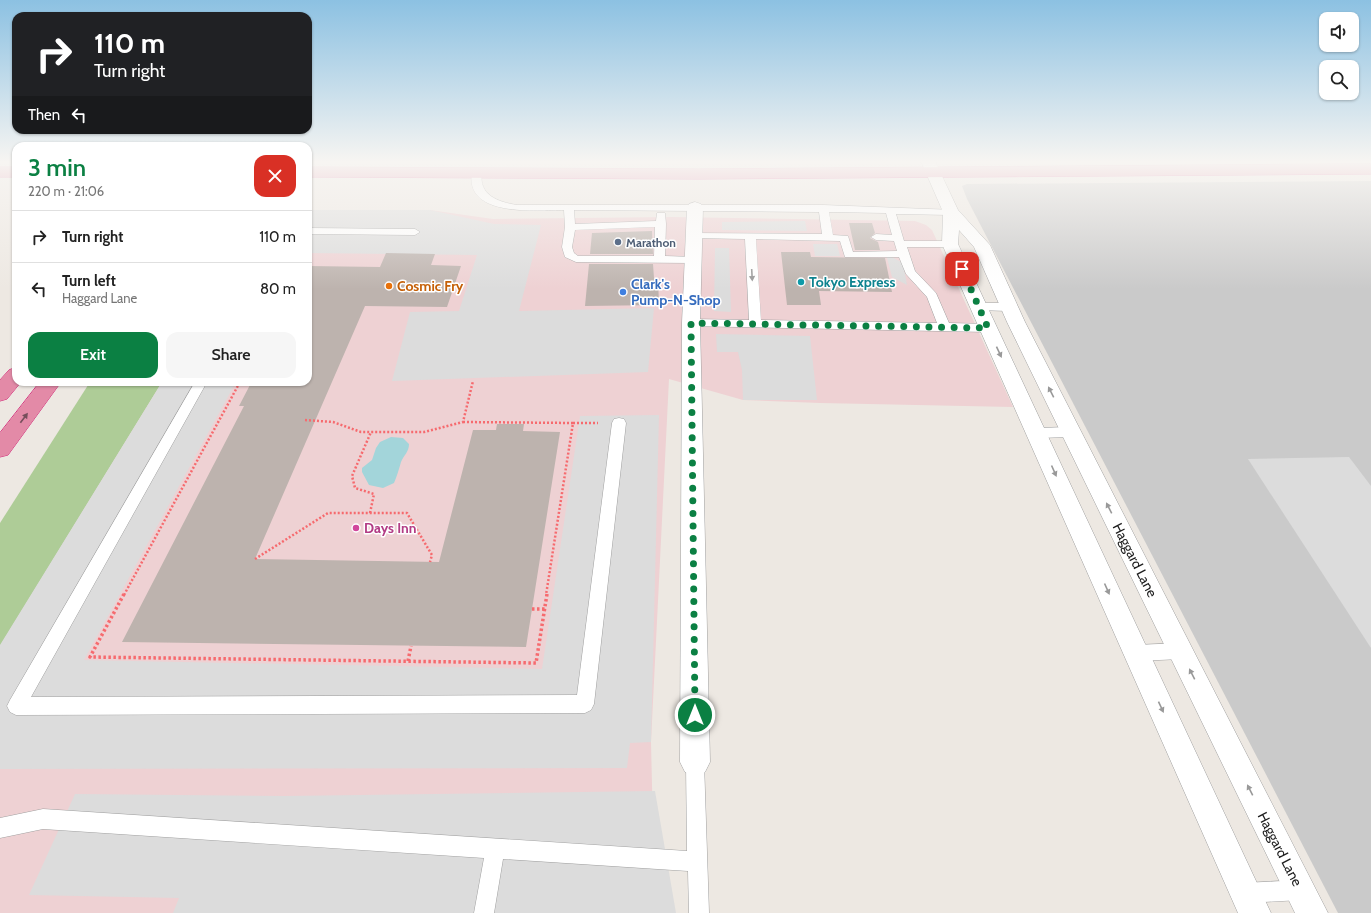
<!DOCTYPE html>
<meta charset="utf-8">
<style>
:root{--surface:#fff;--page:#f6f6f6;--text:#222;--muted:#767676;--line:#e0e0e0;--accent:#0b8043}
body{margin:0;font-family:Cabin,sans-serif;background:var(--page);color:var(--text);height:100vh;display:flex;flex-direction:column;font-size:15px;white-space:nowrap}
*{box-sizing:border-box;margin:0}
p{font-size:13px;color:var(--muted)}
.icon{flex:none;width:22px;height:22px;fill:none;stroke:currentColor;stroke-width:2;stroke-linecap:round;stroke-linejoin:round}
.map{position:relative;flex:1;overflow:hidden}
.panel{position:absolute;left:12px;top:142px;width:300px;height:244px;display:flex;flex-direction:column;background:var(--surface);border-radius:12px;box-shadow:0 1px 3px #0004}
.panel>*{flex:none}
.guide{position:absolute;left:12px;top:12px;width:300px;height:122px;border-radius:12px;box-shadow:0 1px 3px #0004;background:#202124;color:#fff;overflow:hidden}
.buttons{position:absolute;left:1319px;top:12px;display:grid;gap:8px}
.buttons a{display:grid;place-items:center;width:40px;height:40px;border-radius:8px;background:var(--surface);box-shadow:0 1px 3px #0004;font-size:20px}
.pin{position:absolute;display:grid;place-items:center;width:34px;height:34px;color:#fff;margin:-17px;border-radius:8px;box-shadow:0 2px 6px #0006}
.me{position:absolute;width:44px;margin:-22px;rotate:0deg;stroke-linejoin:round;filter:drop-shadow(0 0 3px #0008)}
.turn{display:flex;align-items:center;gap:14px;height:84px;padding:0 16px;font-size:18px}
.turn .icon{width:52px;height:52px;stroke-width:2.5}
.turn b{display:block;font-size:28px;line-height:34px}
.then{display:flex;align-items:center;height:38px;padding:0 16px;background:#0003;gap:8px;font-size:15px}
.round{display:grid;place-items:center;flex:none;width:42px;height:42px;border-radius:12px;background:var(--page)}
.overview{display:flex;align-items:center;justify-content:space-between;height:68px;padding:0 16px}
h1{font-size:24px;font-weight:600;line-height:30px;color:var(--accent)}
.cta{display:flex;gap:8px;margin-top:auto;padding:8px 16px}
.cta a{flex:1;height:46px;border-radius:12px;background:var(--accent);color:#fff;font-size:16px;font-weight:600;line-height:46px;text-align:center}
.cta a+a{background:var(--page);color:var(--text)}
ul{padding:0;list-style:none}
li{display:flex;align-items:center;gap:12px;height:52px;padding:0 16px;border-top:1px solid var(--line)}
li div{flex:1}
li b{display:block;font-size:15px}
li em{font-style:normal}
.map>svg:first-child{display:block}
</style>
<div class="map">
<svg width="1371" height="913" viewBox="0 0 1371 913">
<rect width="100%" height="100%" fill="#ede8e2"/>
<!-- commercial -->
<path fill="#eed1d3" d="M 308,210 L 430,210 L 493,219 L 672,217 L 915,221 L 926,225 L 932,230 L 1013,407 L 820,403 L 743,400 L 669,379 L 651,742 L 655,913 L 0,913 L 0,645 L 162,382 L 308,382 Z"/>
<!-- religious -->
<path fill="#cacaca" d="M 1371,181 L 1371,913 L 1338,913 L 967,199 L 962,186 L 967,184 Z"/>
<!-- forest -->
<path fill="#aecc97" d="M 90,382 L 162,382 L 0,646 L 0,523 Z"/>
<!-- parking -->
<g fill="#dcdcdc">
<path d="M 308,210 L 430,210 L 494,224 L 541,225 L 519,311 L 654,308 L 648,372 L 392,381 L 410,312 L 459,311 L 477,255 L 308,253 Z"/>
<path d="M 805,221 L 807,231 L 722,230 L 722,222 Z"/>
<path d="M 813,244 L 837,244 L 840,256 L 815,256 Z"/>
<path d="M 715,248 L 729,248 L 731,312 L 714,311 Z"/>
<path d="M 886,254 L 903,263 L 907,285 L 892,277 Z"/>
<path d="M 716,334 L 810,336 L 817,400 L 743,400 L 742,370 L 738,352 L 717,352 Z"/>
<path d="M 162,382 L 236,382 L 84,660 L 542,669 L 580,416 L 659,415 L 651,742 L 630,743 L 627,768 L 0,769 L 0,645 Z"/>
<path d="M 1349,457 L 1371,486 L 1371,648 L 1248,459 Z"/>
<path d="M 655,791 L 676,913 L 173,913 L 179,898 L 29,895 L 75,794 L 284,796 Z"/>
</g>
<!-- water -->
<path fill="#a3d5da" d="M 391,437 L 403,438 L 409,444 C 409,452 404,455 401,462 C 399,469 397,476 394,483 L 383,488 L 369,485 L 362,472 L 362,468 L 372,460 L 376,448 L 380,442 Z"/>
<!-- building -->
<g fill="#bdb3ae">
<path d="M 849,223 L 872,223 L 875,233 L 870,238 L 878,242 L 880,250 L 855,250 Z"/>
<path d="M 652,231 L 653,254 L 590,254 L 592,233 Z"/>
<path d="M 781,252 L 810,252 L 811,257 L 885,258 L 892,292 L 819,291 L 821,305 L 787,305 Z"/>
<path d="M 386,253 L 435,254 L 431,265 L 461,266 L 447,307 L 365,306 L 255,559 L 439,562 L 473,430 L 496,430 L 497,424 L 524,424 L 523,431 L 560,432 L 526,647 L 122,642 L 244,406 L 239,406 L 251,383 L 308,382 L 308,266 L 380,267 Z"/>
<path d="M 589,264 L 653,264 L 654,278 L 658,278 L 659,305 L 585,306 Z"/>
</g>
<g fill="none" stroke-linecap="round" stroke-linejoin="round">
<!-- lane casing -->
<g stroke="#a0a0a0" stroke-width="1">
<g id="lane">
<path d="M 477,169 L 482,172 C 478,195 498,202 517,205 L 823,205 L 955,210 L 956,212 L 955,214 L 951,215 L 896,214 L 904,241 L 950,241 L 955,244 L 950,247 L 907,247 L 915,271 L 936,293 L 949,323 L 988,324 L 992,325 L 994,328 L 992,331 L 988,332 L 687,326 L 685,323 L 687,320 L 691,319 L 749,320 L 745,239 L 694,238 L 689,235 L 690,233 L 822,234 L 819,212 L 574,210 L 575,224 L 656,221 L 657,213 L 665,213 L 666,224 L 665,256 L 693,257 L 699,260 L 693,263 L 576,262 L 565,257 L 562,247 L 565,227 L 564,210 C 537,210 464,218 472,172 ZM 829,212 L 886,213 L 892,235 L 876,234 L 871,237 L 876,240 L 894,241 L 897,251 L 853,252 L 848,236 L 833,235 ZM 655,227 L 654,256 L 578,256 L 574,253 L 572,247 L 575,230 ZM 756,239 L 840,241 L 845,257 L 899,257 L 906,274 L 927,297 L 937,323 L 761,320 Z"/>
<path d="M 308,228 L 415,229 L 420,232 L 415,235 L 308,234 Z"/>
<path d="M 979,303 L 1009,303 L 1013,304 L 1015,307 L 1013,310 L 1009,311 L 975,310 L 973,307 L 975,304 Z"/>
<path d="M 195,382 L 207,382 L 31,697 L 577,695 L 612,423 L 614,419 L 619,418 L 624,419 L 626,423 L 594,704 L 591,710 L 585,713 L 16,715 L 10,712 L 7,706 L 10,700 Z"/>
<path d="M 1071,427 L 1076,428 L 1078,432 L 1076,436 L 1071,437 L 1037,438 L 1032,437 L 1030,433 L 1032,429 L 1037,428 Z"/>
<path d="M 1181,643 L 1187,645 L 1189,651 L 1187,657 L 1181,659 L 1137,661 L 1131,659 L 1129,653 L 1131,647 L 1137,645 Z"/>
<path d="M 695,753 L 702,755 L 704,762 L 709,913 L 689,913 L 688,871 L 503,859 L 494,913 L 474,913 L 484,858 L 43,829 L 0,838 L 0,818 L 43,809 L 687,851 L 686,762 L 688,755 Z"/>
<path d="M 1300,880 L 1307,883 L 1310,890 L 1307,897 L 1300,900 L 1246,903 L 1239,900 L 1236,893 L 1239,886 L 1246,883 Z"/>
</g>
</g>
<!-- street casing -->
<g stroke="#a0a0a0" stroke-width="1">
<g id="street">
<path d="M 921,161 L 935,161 L 958,210 L 990,245 L 1025,322 L 1328,913 L 1295,913 L 1007,322 L 974,247 L 959,230 L 958,244 L 1271,913 L 1238,913 L 942,244 L 943,212 Z"/>
<path d="M 695,202 L 701,204 L 703,207 L 700,323 L 710,762 L 705,772 L 695,777 L 685,772 L 680,762 L 682,323 L 687,207 L 689,204 Z"/>
</g>
</g>
<!-- highway casing -->
<g stroke="#d22879" stroke-width="1">
<g id="highway">
<path d="M 1371,164 L 1371,174 L 698,179 L 308,177 L 308,167 L 698,169 Z"/>
<rect x="0" y="167" width="16" height="10"/>
<path d="M 16,368 L 16,382 L 21,382 L 7,399 L 0,401 L 0,380 L 9,370 Z"/>
<path d="M 40,382 L 61,382 L 8,455 L 0,457 L 0,433 Z"/>
</g>
</g>
<!-- path-far1 -->
<g stroke="#f66a6e" stroke-width="2.5" stroke-dasharray="2 2" stroke-linecap="butt">
<path d="M 305,420 L 333,422 L 361,432 L 424,432 L 463,422 L 473,381"/>
<path d="M 463,422 L 573,423 L 546,595"/>
<path d="M 573,423 L 598,423"/>
<path d="M 370,513 L 374,494 L 355,488 L 352,476 L 371,432"/>
<path d="M 255,559 L 328,513 L 407,513 L 432,555 L 430,562"/>
<path d="M 124,595 L 240,382"/>
</g>
<!-- path -->
<g stroke="#f66a6e" stroke-width="3.5" stroke-dasharray="2.5 2.5" stroke-linecap="butt">
<path d="M 124,594 L 90,657 L 536,663 L 547,594"/>
<path d="M 532,609 L 545,609"/>
<path d="M 408,661 L 411,646"/>
</g>
<!-- lane -->
<use href="#lane" fill="#fff" fill-rule="evenodd"/>
<!-- street -->
<use href="#street" fill="#fff" fill-rule="evenodd"/>
<!-- highway -->
<use href="#highway" fill="#e38aa7" fill-rule="evenodd"/>
</g>
<!-- one-way arrows -->
<defs><path id="oneway-solid" d="M-6-.8H1V-3.2L6.5 0L1 3.2V.8H-6Z"/></defs>
<g fill="#999">
<use href="#oneway-solid" transform="translate(752 275) rotate(87)"/>
<use href="#oneway-solid" transform="translate(999 352) rotate(65)"/>
<use href="#oneway-solid" transform="translate(1051 392) rotate(-117)"/>
<use href="#oneway-solid" transform="translate(1054 471) rotate(66)"/>
<use href="#oneway-solid" transform="translate(1109 508) rotate(-117)"/>
<use href="#oneway-solid" transform="translate(1107 589) rotate(66)"/>
<use href="#oneway-solid" transform="translate(1192 674) rotate(-117)"/>
<use href="#oneway-solid" transform="translate(1161 707) rotate(65)"/>
<use href="#oneway-solid" transform="translate(1250 790) rotate(-117)"/>
</g>
<use fill="#764e5b" href="#oneway-solid" transform="translate(24 418) rotate(-53)"/>
<!-- sky -->
<linearGradient id="sky" x2="0" y2="1"><stop stop-color="#8cc1e2"/><stop offset="0.56" stop-color="#f7f5f2"/><stop offset="1" stop-color="#f7f5f2" stop-opacity="0"/></linearGradient>
<rect width="1371" height="289" fill="url(#sky)"/>
<g fill="none" stroke-linecap="round" stroke-linejoin="round">
<!-- route -->
<path stroke="#0b8043" stroke-width="7" stroke-dasharray="0 12.6" d="M 695,715 L 691,323 L 988,328 L 962,269"/>
</g>
<!-- markers -->
<circle fill="#5c6f8a" stroke="#fff" stroke-width="1.5" cx="618" cy="242" r="4"/>
<circle fill="#0f9aa8" stroke="#fff" stroke-width="1.5" cx="801" cy="282" r="4"/>
<circle fill="#e8710a" stroke="#fff" stroke-width="1.5" cx="389" cy="286" r="4"/>
<circle fill="#3f7fe0" stroke="#fff" stroke-width="1.5" cx="623" cy="292" r="4"/>
<circle fill="#d1479c" stroke="#fff" stroke-width="1.5" cx="356" cy="528" r="4"/>
<g text-anchor="middle" dominant-baseline="central" stroke-width="3" stroke-linejoin="round" paint-order="stroke">
<!-- far-service labels -->
<g font-size="12" font-weight="bold" fill="#4e5e75" stroke="#fff" text-anchor="start">
<text x="626" y="242">Marathon</text>
</g>
<!-- culture labels -->
<g font-size="14" font-weight="bold" fill="#0d838f" stroke="#fff" text-anchor="start">
<text x="809" y="282">Tokyo Express</text>
</g>
<!-- shop labels -->
<g font-size="14" font-weight="bold" fill="#366cbe" stroke="#fff" text-anchor="start">
<text x="631" y="284">Clark's<tspan x="631" dy="16">Pump-N-Shop</tspan></text>
</g>
<!-- food labels -->
<g font-size="14" font-weight="bold" fill="#c56008" stroke="#fff" text-anchor="start">
<text x="397" y="286">Cosmic Fry</text>
</g>
<!-- hotel labels -->
<g font-size="14" font-weight="bold" fill="#b23c85" stroke="#fff" text-anchor="start">
<text x="364" y="528">Days Inn</text>
</g>
<!-- street labels -->
<g font-size="14" fill="#1c1c1c" stroke="#fff">
<text transform="translate(1135 560) rotate(63)">Haggard Lane</text>
<text transform="translate(1280 849) rotate(63)">Haggard Lane</text>
</g>
</g>
</svg>
<div class="buttons">
<a><svg class="icon" aria-label="sound" viewBox="0 0 24 24"><path d="M4 9h4l5-4v14l-5-4H4zM17 9q2 3 0 6"/></svg></a>
<a><svg class="icon" aria-label="search" viewBox="0 0 24 24"><circle cx="10" cy="10" r="6"/><path d="M15 15l6 6"/></svg></a>
</div>
<div class="pin" style="left:962px;top:269px;background:#d93025"><svg class="icon" aria-label="arrive" viewBox="0 0 24 24"><path d="M6 21V4h12l-3 4 3 4H6"/></svg></div>
<svg class="me" style="left:695px;top:715px" viewBox="-20 -20 40 40"><circle r="17" fill="#0b8043" stroke="#fff" stroke-width="3"/><path d="M0-11L8 9 0 5-8 9z" fill="#fff"/></svg>
<div class="guide">
<div class="turn"><svg class="icon" aria-label="right" viewBox="0 0 24 24"><path d="M7 20v-9h11M14 6l5 5-5 5"/></svg><div><b>110 m</b>Turn right</div></div>
<div class="then">Then<svg class="icon" aria-label="left" viewBox="0 0 24 24"><path d="M17 20v-9H6M10 6l-5 5 5 5"/></svg></div>
</div>
<section class="panel">
<div class="overview"><div><h1>3 min</h1><p>220 m · 21:06</p></div><a class="round" style="background:#d93025;color:#fff"><svg class="icon" aria-label="close" viewBox="0 0 24 24"><path d="M6 6l12 12M18 6L6 18"/></svg></a></div>
<ul>
<li><svg class="icon" aria-label="right" viewBox="0 0 24 24"><path d="M7 20v-9h11M14 6l5 5-5 5"/></svg><div><b>Turn right</b></div><em>110 m</em></li>
<li><svg class="icon" aria-label="left" viewBox="0 0 24 24"><path d="M17 20v-9H6M10 6l-5 5 5 5"/></svg><div><b>Turn left</b><p>Haggard Lane</p></div><em>80 m</em></li>
</ul>
<div class="cta"><a>Exit</a><a>Share</a></div>
</section>
</div>
